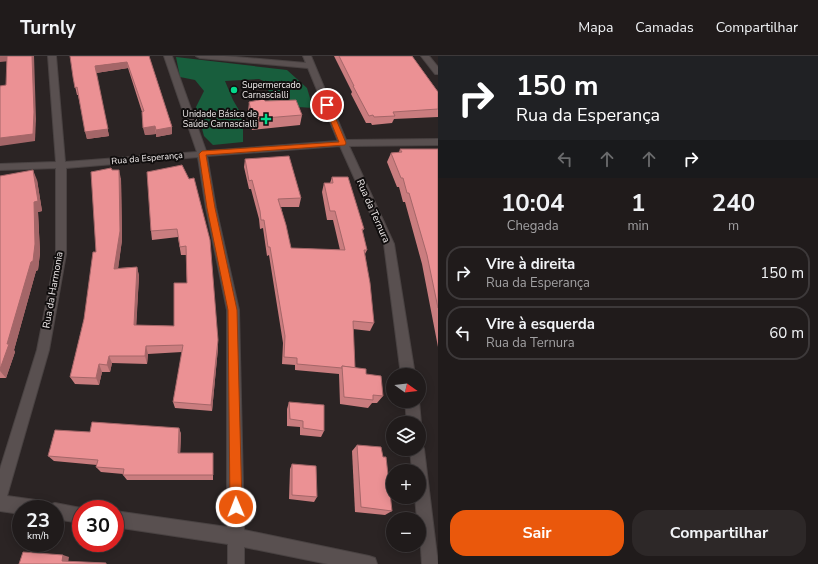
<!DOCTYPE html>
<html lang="pt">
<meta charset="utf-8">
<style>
:root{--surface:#201b1b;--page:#2d2828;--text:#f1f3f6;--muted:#a2a1a3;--line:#3d393a;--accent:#ea580c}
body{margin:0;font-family:"Nunito Sans",sans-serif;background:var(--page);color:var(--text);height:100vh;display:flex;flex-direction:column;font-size:15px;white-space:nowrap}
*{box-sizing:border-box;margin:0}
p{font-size:13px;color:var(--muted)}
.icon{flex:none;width:22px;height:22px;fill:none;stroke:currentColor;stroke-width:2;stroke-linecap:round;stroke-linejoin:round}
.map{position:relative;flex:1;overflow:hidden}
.drawer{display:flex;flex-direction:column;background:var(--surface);width:380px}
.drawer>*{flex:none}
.banner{background:#202124;color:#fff;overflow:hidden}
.needle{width:26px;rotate:104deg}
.fabs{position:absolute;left:386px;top:312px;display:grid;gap:8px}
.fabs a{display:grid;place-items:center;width:40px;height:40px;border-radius:50%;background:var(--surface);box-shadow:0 2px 10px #0003,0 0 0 1px var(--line);font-size:20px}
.speed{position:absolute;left:12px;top:444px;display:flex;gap:8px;font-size:20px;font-weight:700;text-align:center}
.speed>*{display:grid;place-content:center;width:52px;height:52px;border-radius:50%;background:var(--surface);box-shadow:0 2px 10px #0003,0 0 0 1px var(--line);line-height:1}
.speed small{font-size:10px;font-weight:400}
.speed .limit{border:6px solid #d22;background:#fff;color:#111}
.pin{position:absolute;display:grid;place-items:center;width:34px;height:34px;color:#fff;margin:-17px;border:2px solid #fff;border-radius:50%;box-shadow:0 1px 4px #0007}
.me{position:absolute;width:44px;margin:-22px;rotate:359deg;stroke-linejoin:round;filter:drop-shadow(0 0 3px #0008)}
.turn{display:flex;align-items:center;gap:14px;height:84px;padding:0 12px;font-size:18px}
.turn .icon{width:52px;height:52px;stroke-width:2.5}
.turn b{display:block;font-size:28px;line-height:34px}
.lanes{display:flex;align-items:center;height:38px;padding:0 12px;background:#0003;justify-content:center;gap:20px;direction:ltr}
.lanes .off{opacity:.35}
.eta{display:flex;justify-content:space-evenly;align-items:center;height:68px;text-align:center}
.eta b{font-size:24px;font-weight:700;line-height:28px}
.action{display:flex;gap:8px;margin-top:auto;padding:8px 12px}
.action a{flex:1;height:46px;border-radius:16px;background:var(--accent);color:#fff;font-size:16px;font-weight:700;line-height:46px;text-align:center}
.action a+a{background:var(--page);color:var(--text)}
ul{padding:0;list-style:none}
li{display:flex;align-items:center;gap:12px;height:54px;margin:0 8px 6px;padding:0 4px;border:2px solid var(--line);border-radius:16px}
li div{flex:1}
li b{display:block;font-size:15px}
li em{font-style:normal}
header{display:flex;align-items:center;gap:24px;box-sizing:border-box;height:56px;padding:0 20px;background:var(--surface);border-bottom:1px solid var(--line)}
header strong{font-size:19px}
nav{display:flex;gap:22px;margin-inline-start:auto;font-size:14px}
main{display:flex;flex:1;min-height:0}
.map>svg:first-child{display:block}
</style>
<header>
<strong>Turnly</strong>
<nav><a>Mapa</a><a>Camadas</a><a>Compartilhar</a></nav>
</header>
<main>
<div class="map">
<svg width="438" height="508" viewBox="0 0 438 508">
<rect width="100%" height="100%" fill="#2b2424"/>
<!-- forest -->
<path fill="#185e3d" d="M 176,1 L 287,14 L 307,32 L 313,52 L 269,49 L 268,27 L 259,23 L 225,25 L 233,44 L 243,61 L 243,86 L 213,89 L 204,80 L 196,51 L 204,35 L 195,24 L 180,21 Z"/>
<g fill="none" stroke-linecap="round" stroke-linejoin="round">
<!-- minor casing -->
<g stroke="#494242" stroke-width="2">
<g id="minor">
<path d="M 48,0 L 56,0 L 65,106 L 197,96 L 164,0 L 172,0 L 206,95 L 338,85 L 308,12 L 200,2 L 196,0 L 224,0 L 306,7 L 303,0 L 311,0 L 346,84 L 438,83 L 438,89 L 349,90 L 394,188 L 415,319 L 401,319 L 384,188 L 340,90 L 207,100 L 216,152 L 239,254 L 244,474 L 369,500 L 375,502 L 377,508 L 328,508 L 244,491 L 244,508 L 228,508 L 228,488 L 115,471 L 115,455 L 227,471 L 227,254 L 206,152 L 198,101 L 66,112 L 66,198 L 49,294 L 7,440 L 43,445 L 49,449 L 55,447 L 86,453 L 81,453 L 81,467 L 55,463 L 55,453 L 21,453 L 21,458 L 0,455 L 0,413 L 37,294 L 56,198 L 56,112 L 0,114 L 0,108 L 56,106 Z"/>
<path d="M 421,0 L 429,0 L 438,11 L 438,18 L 435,18 Z"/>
<path d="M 405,345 L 419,345 L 421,367 L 419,372 L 419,367 L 407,367 Z"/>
<path d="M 419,386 L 422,388 L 424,393 L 438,508 L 422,508 L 419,463 L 417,463 L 415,441 L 419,441 L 419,415 L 412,415 L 410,393 L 419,393 Z"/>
</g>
</g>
<!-- minor -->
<use href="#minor" fill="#595050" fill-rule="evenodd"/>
</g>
<!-- wall -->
<g fill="#ca7d7f">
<path d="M 149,0 L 172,71 L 172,78 L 156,81 L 156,78 L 145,79 L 142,56 L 128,12 L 96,17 L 109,80 L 87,83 L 78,39 L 77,39 L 73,21 Z"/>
<path d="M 334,0 L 412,0 L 438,36 L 438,61 L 394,63 L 392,67 L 372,69 L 371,67 L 366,67 L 351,38 L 352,36 Z"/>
<path d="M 265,45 L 302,59 L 300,69 L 252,74 L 248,56 L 249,46 Z"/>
<path d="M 400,93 L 438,93 L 438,291 L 422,208 L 405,146 L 403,146 L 399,131 L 397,131 L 387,106 L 391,97 L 399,96 Z"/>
<path d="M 245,103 L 301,142 L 299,151 L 281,151 L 291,192 L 340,194 L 333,164 L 327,164 L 322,136 L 324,127 L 330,127 L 332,121 L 364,173 L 362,176 L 367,194 L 365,198 L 374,267 L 370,275 L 353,273 L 355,312 L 366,318 L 383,340 L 377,347 L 372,347 L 368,352 L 340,348 L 339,318 L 295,314 L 295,309 L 282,308 L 283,287 L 269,199 L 267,200 L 263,172 L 260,173 L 259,163 L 251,133 L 249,133 L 244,111 Z"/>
<path d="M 182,109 L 218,284 L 218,292 L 212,355 L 175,352 L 173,346 L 182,296 L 148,298 L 147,308 L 112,307 L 110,316 L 102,316 L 99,329 L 75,328 L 70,321 L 84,263 L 111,112 L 112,114 L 121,123 L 122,184 L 118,212 L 137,211 L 139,220 L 136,269 L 174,270 L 187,227 L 186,199 L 181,199 L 178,181 L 152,184 L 151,175 Z"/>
<path d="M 0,120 L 37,124 L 42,155 L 38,156 L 40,197 L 38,214 L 36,215 L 14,294 L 15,296 L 6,322 L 0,322 Z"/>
<path d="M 289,346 L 324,375 L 321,381 L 300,379 L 300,371 L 287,370 L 287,353 Z"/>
<path d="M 179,372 L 181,378 L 180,397 L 213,397 L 213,424 L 127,424 L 123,419 L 123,418 L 101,416 L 96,411 L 97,409 L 54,405 L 48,400 L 90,376 Z"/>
<path d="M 357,389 L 392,455 L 385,459 L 355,456 L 352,395 Z"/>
<path d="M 292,408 L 317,441 L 314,446 L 289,443 L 290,413 Z"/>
</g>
<!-- shaded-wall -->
<g fill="#a46668">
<path d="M 0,0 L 8,0 L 10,5 L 0,6 Z"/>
<path d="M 32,0 L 34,0 L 36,63 L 35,85 L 0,90 L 0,82 Z"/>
<path d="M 127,6 L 128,12 L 96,17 L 109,80 L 87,83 L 85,76 L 95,10 Z"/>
<path d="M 155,70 L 156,78 L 145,79 L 143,72 Z"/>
<path d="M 172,71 L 172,78 L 156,81 L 156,74 Z"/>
<path d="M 33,114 L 37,124 L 42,155 L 38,156 L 40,197 L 38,214 L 36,215 L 14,294 L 15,296 L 6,322 L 0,315 L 0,313 L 7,288 L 34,146 Z"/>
<path d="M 119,114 L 121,123 L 122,184 L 117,221 L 114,213 Z"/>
<path d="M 137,211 L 139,220 L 136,276 L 134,269 Z"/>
<path d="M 218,284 L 218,292 L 212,355 L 211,349 Z"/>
<path d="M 146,290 L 148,298 L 147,308 L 145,300 Z"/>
<path d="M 109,300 L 112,307 L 110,316 L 107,309 Z"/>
<path d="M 99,308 L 102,316 L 99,329 L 96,322 Z"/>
<path d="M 179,372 L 181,378 L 180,403 L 178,397 Z"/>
<path d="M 63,499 L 69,501 L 68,507 L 62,505 Z"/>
</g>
<!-- building -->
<g fill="#eb9194" stroke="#a46668">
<path d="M 7,0 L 32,0 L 34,56 L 33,78 L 0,82 L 0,30 L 6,29 Z"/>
<path d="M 70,0 L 149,0 L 172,71 L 156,74 L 155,70 L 143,72 L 142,56 L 144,55 L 127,6 L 95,10 L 108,73 L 85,76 L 77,31 L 75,32 L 73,21 Z"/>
<path d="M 339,0 L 412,0 L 438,36 L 438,53 L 393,56 L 395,60 L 374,61 L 373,59 L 369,60 L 353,30 L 354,30 Z"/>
<path d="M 264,43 L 265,45 L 296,44 L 302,59 L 253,63 L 249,46 Z"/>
<path d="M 400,93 L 438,93 L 438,252 L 427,199 L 409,137 L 407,137 L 403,122 L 401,122 L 391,97 L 402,96 Z"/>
<path d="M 289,100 L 301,142 L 278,143 L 286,169 L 291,192 L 345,194 L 335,155 L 330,155 L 324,127 L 333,127 L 332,121 L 348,121 L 364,173 L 362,173 L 367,194 L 364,194 L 370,227 L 374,267 L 353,265 L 355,312 L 342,310 L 342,312 L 297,308 L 297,302 L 284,301 L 285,280 L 270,191 L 268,191 L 264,164 L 261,164 L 260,155 L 252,124 L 249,125 L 245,103 Z"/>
<path d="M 182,109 L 189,123 L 194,122 L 210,184 L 218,284 L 211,349 L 173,346 L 183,289 L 146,290 L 145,300 L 109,300 L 107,309 L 99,308 L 96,322 L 70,321 L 84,263 L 93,196 L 96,196 L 91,116 L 111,112 L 112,114 L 119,114 L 120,175 L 114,213 L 137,211 L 134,269 L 174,270 L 174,227 L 187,227 L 186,190 L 180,191 L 177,173 L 151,175 L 147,116 Z"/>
<path d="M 33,114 L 38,145 L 34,146 L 35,188 L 33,205 L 31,206 L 7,288 L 9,288 L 0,313 L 0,120 Z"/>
<path d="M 342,310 L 366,313 L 366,318 L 381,320 L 383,340 L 373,339 L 373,344 L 344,341 Z"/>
<path d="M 289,346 L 324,349 L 324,375 L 303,372 L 303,365 L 290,363 Z"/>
<path d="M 92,366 L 179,372 L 178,397 L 213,397 L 213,419 L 123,419 L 124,413 L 96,411 L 98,404 L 48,400 L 55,374 L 90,376 Z"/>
<path d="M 357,389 L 381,391 L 383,401 L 386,401 L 392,455 L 361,451 Z"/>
<path d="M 292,408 L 316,410 L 317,441 L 292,439 Z"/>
<path d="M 23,496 L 63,499 L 62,505 L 106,507 L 106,508 L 19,508 Z"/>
</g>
<!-- route -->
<path fill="#ea580c" stroke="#983908" d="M 324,47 L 330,49 L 346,87 L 345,89 L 206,99 L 215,152 L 237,254 L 242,451 L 240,455 L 236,457 L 232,455 L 230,451 L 228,254 L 207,152 L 199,98 L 202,95 L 339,86 L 324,49 Z"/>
<!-- markers -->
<g fill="#04d98b" stroke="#110e0e" stroke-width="1.5">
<circle cx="234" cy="34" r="4"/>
<path d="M264 57h4v4h4v4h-4v4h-4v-4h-4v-4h4z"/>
</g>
<g text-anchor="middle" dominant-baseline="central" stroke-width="4" stroke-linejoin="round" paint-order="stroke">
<!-- far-poi labels -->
<g font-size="9" fill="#f0ebeb" stroke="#110e0e" text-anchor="start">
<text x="242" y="29">Supermercado<tspan x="242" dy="10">Carnascialli</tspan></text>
<text x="257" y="58" text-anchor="end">Unidade Básica de<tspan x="257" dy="10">Saúde Carnascialli</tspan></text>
</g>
<!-- far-street labels -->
<g font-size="9" fill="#f0ebeb" stroke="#110e0e">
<text transform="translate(147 102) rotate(-5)">Rua da Esperança</text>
</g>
<!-- street labels -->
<g font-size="10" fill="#f0ebeb" stroke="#110e0e">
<text transform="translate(373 155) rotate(66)">Rua da Ternura</text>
<text transform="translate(53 234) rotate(-80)">Rua da Harmonia</text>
</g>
</g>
</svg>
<div class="fabs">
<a><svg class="needle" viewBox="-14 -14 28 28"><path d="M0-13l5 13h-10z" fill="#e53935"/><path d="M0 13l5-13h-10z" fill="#a2a1a3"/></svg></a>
<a><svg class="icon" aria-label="layers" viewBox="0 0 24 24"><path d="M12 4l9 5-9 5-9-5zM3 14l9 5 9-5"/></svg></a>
<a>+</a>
<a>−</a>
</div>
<div class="speed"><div>23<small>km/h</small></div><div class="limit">30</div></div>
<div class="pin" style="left:327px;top:49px;background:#d93025"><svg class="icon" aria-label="arrive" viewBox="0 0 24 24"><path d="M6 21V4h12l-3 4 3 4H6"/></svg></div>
<svg class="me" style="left:236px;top:451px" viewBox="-20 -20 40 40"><circle r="17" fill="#ea580c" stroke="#fff" stroke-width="3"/><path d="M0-11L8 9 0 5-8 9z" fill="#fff"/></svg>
</div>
<section class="drawer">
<div class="banner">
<div class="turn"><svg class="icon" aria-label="right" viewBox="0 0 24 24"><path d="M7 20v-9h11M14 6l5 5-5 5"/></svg><div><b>150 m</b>Rua da Esperança</div></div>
<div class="lanes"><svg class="icon off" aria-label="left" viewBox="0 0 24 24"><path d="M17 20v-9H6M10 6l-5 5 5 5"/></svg><svg class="icon off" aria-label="ahead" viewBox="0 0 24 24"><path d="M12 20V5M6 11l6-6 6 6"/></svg><svg class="icon off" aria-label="ahead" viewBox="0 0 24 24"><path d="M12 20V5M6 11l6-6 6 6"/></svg><svg class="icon" aria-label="right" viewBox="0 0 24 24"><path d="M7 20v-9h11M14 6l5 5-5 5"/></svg></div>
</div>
<div class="eta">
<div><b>10:04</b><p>Chegada</p></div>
<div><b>1</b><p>min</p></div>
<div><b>240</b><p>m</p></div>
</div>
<ul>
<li><svg class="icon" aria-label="right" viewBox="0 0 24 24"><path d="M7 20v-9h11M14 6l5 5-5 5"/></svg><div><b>Vire à direita</b><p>Rua da Esperança</p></div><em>150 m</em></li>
<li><svg class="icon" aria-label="left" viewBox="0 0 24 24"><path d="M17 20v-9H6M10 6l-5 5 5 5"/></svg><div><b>Vire à esquerda</b><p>Rua da Ternura</p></div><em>60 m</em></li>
</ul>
<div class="action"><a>Sair</a><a>Compartilhar</a></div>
</section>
</main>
